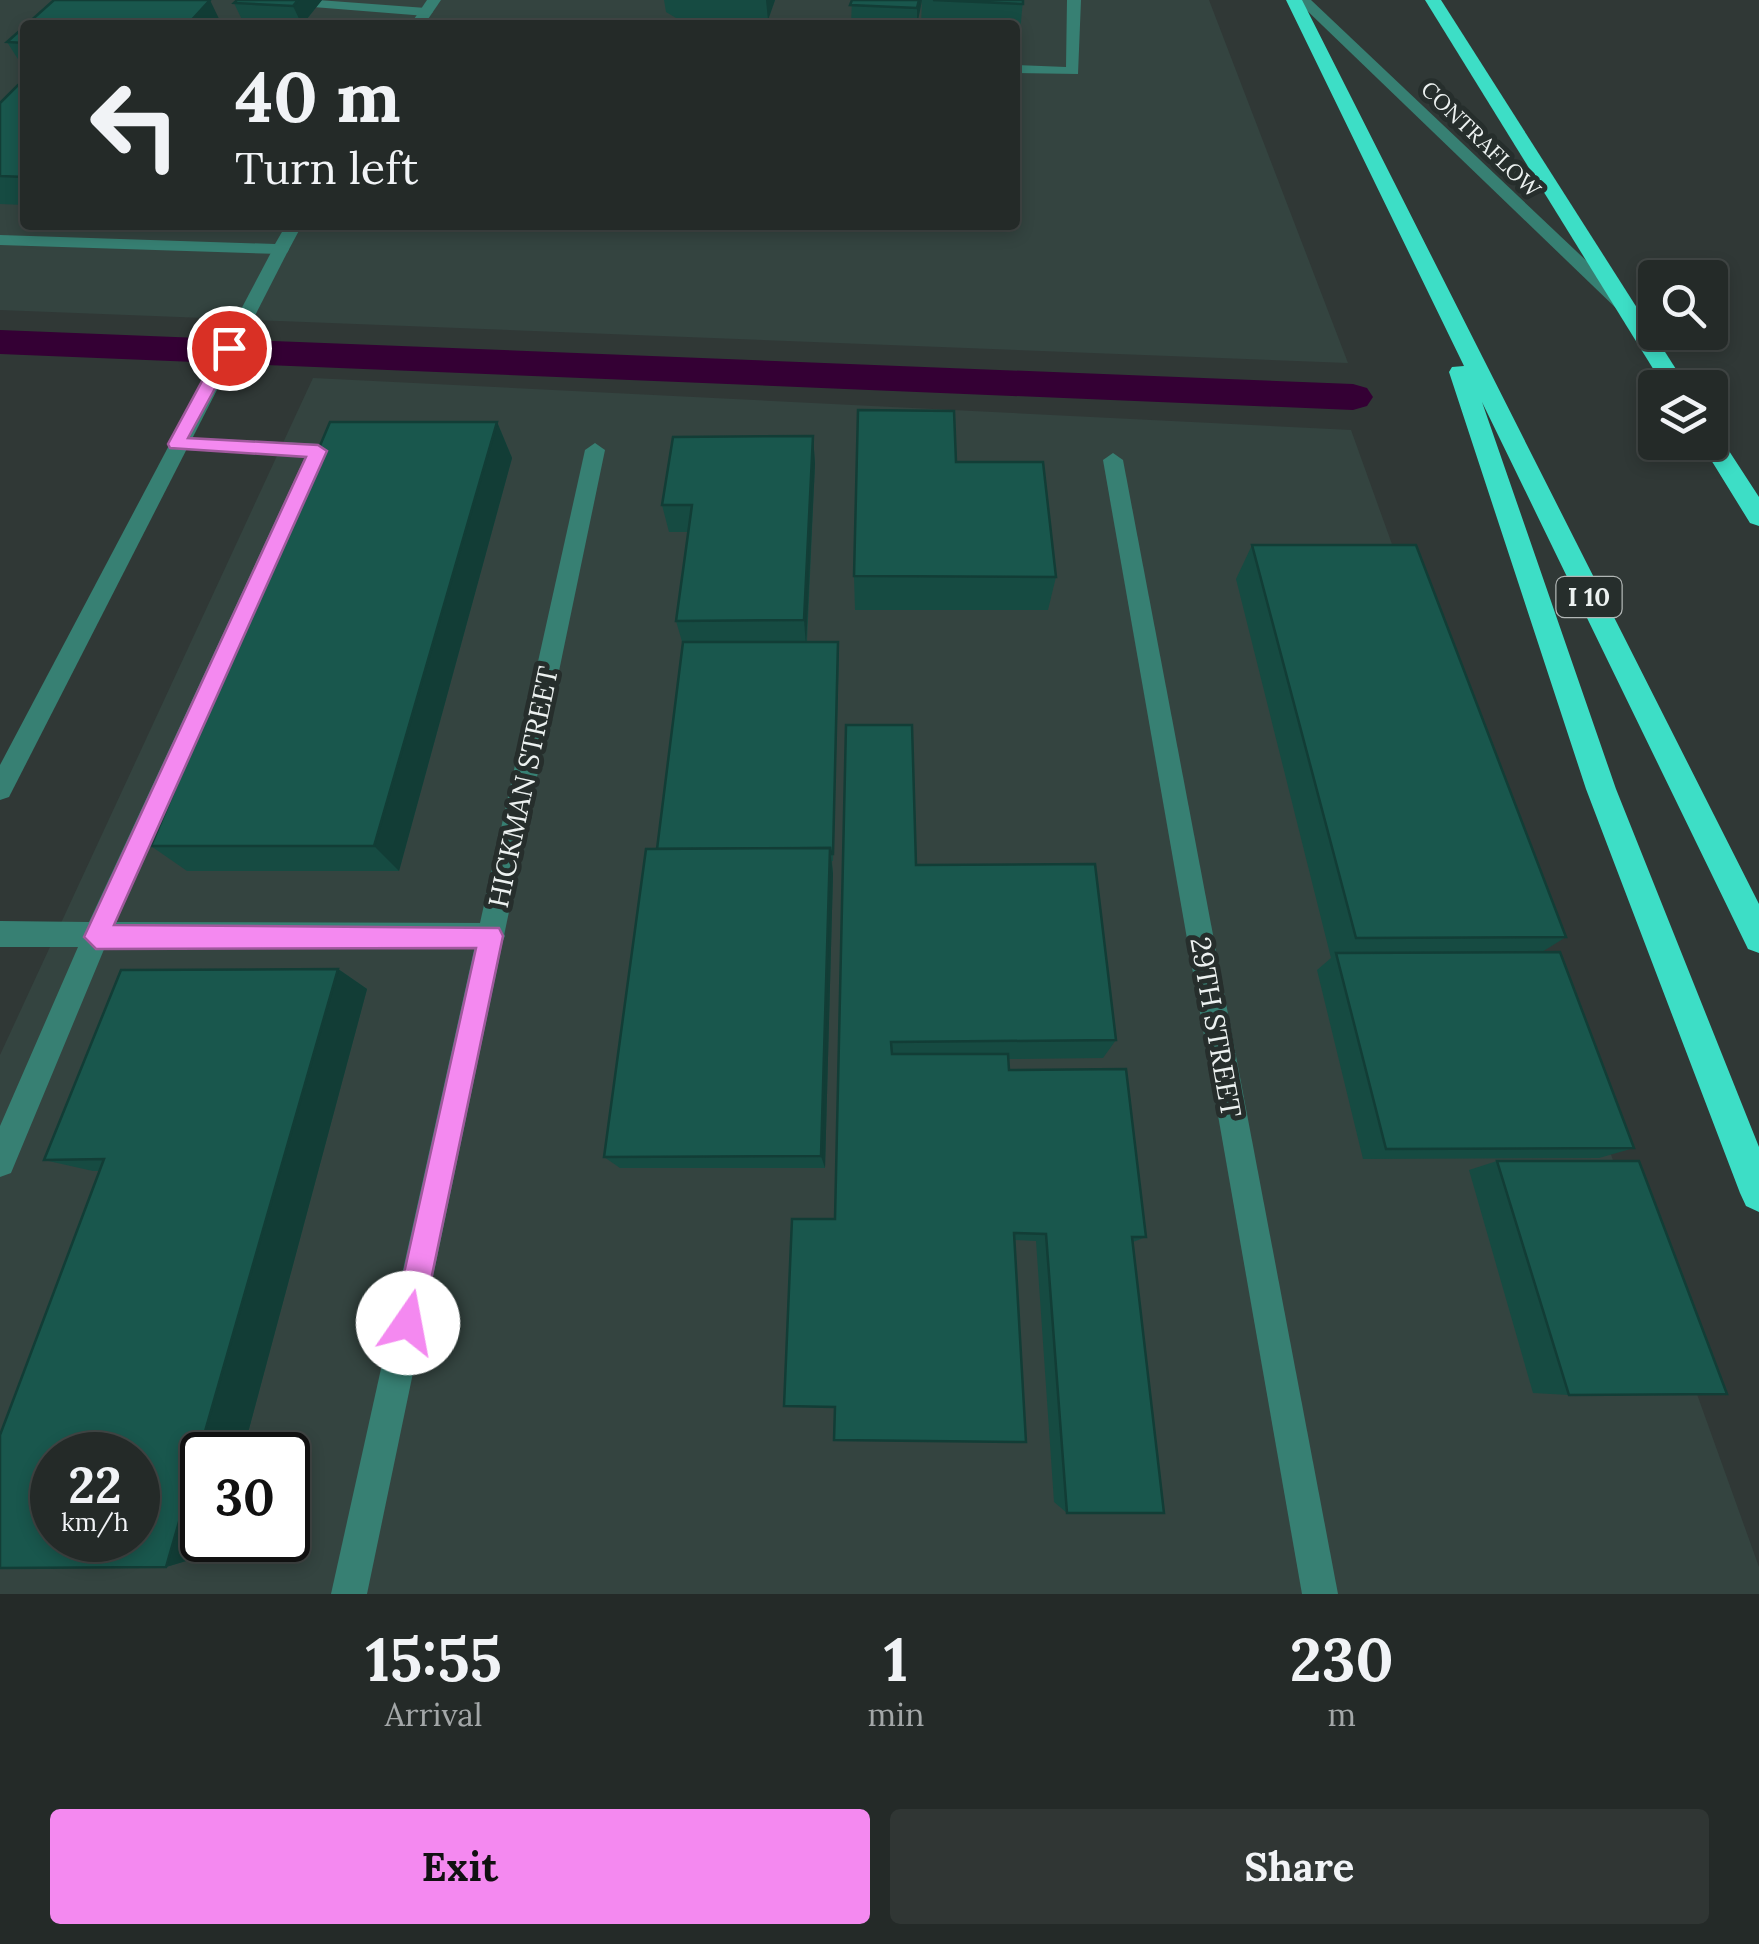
<!DOCTYPE html>
<style>
:root{--surface:#242a28;--page:#303634;--text:#f1f3f6;--muted:#a3a7a8;--line:#414645;--accent:#f489f0}
body{margin:0;font-family:Lora,serif;background:var(--page);color:var(--text);height:100vh;display:flex;flex-direction:column;font-size:38px;white-space:nowrap}
*{box-sizing:border-box;margin:0}
p{font-size:32px;color:var(--muted)}
.icon{flex:none;width:55px;height:55px;fill:none;stroke:currentColor;stroke-width:2;stroke-linecap:round;stroke-linejoin:round}
.map{position:relative;height:1594px;overflow:hidden}
.panel{display:flex;flex-direction:column;background:var(--surface);flex:1}
.panel>*{flex:none}
.banner{position:absolute;left:20px;top:20px;width:1000px;height:210px;border-radius:10px;box-shadow:0 5px 15px #0003,0 0 0 2px var(--line);background:#242a28;color:var(--text);overflow:hidden}
.buttons{position:absolute;left:1638px;top:260px;display:grid;gap:20px}
.buttons a{display:grid;place-items:center;width:90px;height:90px;border-radius:10px;background:var(--surface);box-shadow:0 5px 15px #0003,0 0 0 2px var(--line);font-size:50px}
.speed{position:absolute;left:30px;top:1432px;display:flex;gap:20px;font-size:50px;font-weight:700;text-align:center}
.speed>*{display:grid;place-content:center;width:130px;height:130px;border-radius:50%;background:var(--surface);box-shadow:0 5px 15px #0003,0 0 0 2px var(--line);line-height:1}
.speed small{font-size:25px;font-weight:400}
.speed .limit{border:5px solid #111;border-radius:15px;background:#fff;color:#111}
.pin{position:absolute;display:grid;place-items:center;width:85px;height:85px;color:#fff;margin:-42px;border:5px solid #fff;border-radius:50%;box-shadow:0 2px 10px #0007}
.me{position:absolute;width:110px;margin:-55px;rotate:12deg;stroke-linejoin:round;filter:drop-shadow(0 0 8px #0008)}
.turn{display:flex;align-items:center;gap:35px;height:210px;padding:0 50px;font-size:45px}
.turn .icon{width:130px;height:130px;stroke-width:2.5}
.turn b{display:block;font-size:70px;line-height:85px}
.eta{display:flex;justify-content:space-evenly;align-items:center;height:170px;text-align:center}
.eta b{font-size:60px;font-weight:700;line-height:70px}
.cta{display:flex;gap:20px;margin-top:auto;padding:20px 50px}
.cta a{flex:1;height:115px;border-radius:10px;background:var(--accent);color:#111;font-size:40px;font-weight:700;line-height:115px;text-align:center}
.cta a+a{background:var(--page);color:var(--text)}
.map>svg:first-child{display:block}
</style>
<div class="map">
<svg width="1759" height="1594" viewBox="0 0 1759 1594">
<rect width="100%" height="100%" fill="#303836"/>
<!-- built -->
<g fill="#344440" fill-rule="evenodd">
<path d="M 0,0 L 1209,0 L 1348,363 L 0,310 ZM 25,25 L 1015,25 L 1015,225 L 25,225 Z"/>
<path d="M 313,378 L 1351,430 L 1759,1567 L 1759,1594 L 0,1594 L 0,1055 ZM 52,1455 L 138,1455 L 138,1540 L 52,1540 ZM 202,1455 L 288,1455 L 288,1540 L 202,1540 Z"/>
</g>
<g fill="none" stroke-linecap="round" stroke-linejoin="round">
<!-- canal -->
<path fill="#340034" fill-rule="evenodd" d="M 0,330 L 1353,384 L 1367,388 L 1373,397 L 1367,406 L 1353,410 L 0,354 Z"/>
<!-- service -->
<g fill="#378073" fill-rule="evenodd">
<path d="M 318,0 L 426,8 L 433,12 L 426,16 L 313,7 L 313,1 Z"/>
<path d="M 1067,0 L 1081,0 L 1078,74 L 1015,73 L 1015,65 L 1066,67 Z"/>
<path d="M 1296,0 L 1311,0 L 1631,303 L 1631,311 L 1619,311 Z"/>
<path d="M 177,437 L 318,444 L 328,451 L 116,922 L 491,923 L 501,927 L 505,936 L 501,945 L 491,949 L 105,947 L 11,1173 L 0,1177 L 0,1126 L 78,947 L 0,947 L 0,921 L 89,922 L 305,457 L 170,449 L 167,444 Z"/>
</g>
<!-- minor -->
<g fill="#378073" fill-rule="evenodd">
<path d="M 427,0 L 441,0 L 424,25 L 410,25 Z"/>
<path d="M 286,225 L 302,225 L 287,253 L 281,254 L 0,245 L 0,235 L 275,244 Z"/>
<path d="M 595,443 L 605,450 L 367,1594 L 331,1594 L 585,450 Z"/>
<path d="M 1113,453 L 1123,460 L 1338,1594 L 1302,1594 L 1103,460 Z"/>
</g>
<!-- tertiary -->
<path fill="#378073" fill-rule="evenodd" d="M 275,245 L 289,249 L 9,797 L 0,800 L 0,765 Z"/>
<!-- motorway -->
<g fill="#3ddec6" fill-rule="evenodd">
<path d="M 1286,0 L 1302,0 L 1759,904 L 1759,953 L 1748,949 L 1482,402 L 1616,789 L 1759,1147 L 1759,1212 L 1746,1206 L 1740,1193 L 1586,789 L 1449,372 L 1452,367 L 1464,366 Z"/>
<path d="M 1425,0 L 1441,0 L 1688,388 L 1665,388 Z"/>
<path d="M 1710,432 L 1718,434 L 1759,497 L 1759,526 L 1750,523 L 1700,442 L 1710,442 Z"/>
</g>
</g>
<!-- wall -->
<g fill="#164b42">
<path d="M 237,0 L 322,0 L 302,25 L 243,22 L 234,3 Z"/>
<path d="M 664,0 L 775,0 L 768,20 L 676,18 L 666,12 Z"/>
<path d="M 852,0 L 1023,0 L 1020,32 L 1015,32 L 1015,25 L 921,25 L 922,1 L 917,25 L 851,24 Z"/>
<path d="M 25,26 L 25,70 L 7,42 Z"/>
<path d="M 25,85 L 25,205 L 0,204 L 0,103 Z"/>
<path d="M 497,422 L 512,458 L 399,871 L 187,871 L 151,846 Z"/>
<path d="M 813,436 L 815,464 L 807,642 L 839,651 L 833,861 L 832,861 L 833,874 L 825,1168 L 620,1168 L 604,1157 L 657,849 L 683,645 L 676,621 L 688,532 L 669,532 L 662,505 Z"/>
<path d="M 956,462 L 1056,577 L 1048,610 L 855,610 L 854,576 Z"/>
<path d="M 1252,545 L 1566,937 L 1542,952 L 1634,1148 L 1599,1158 L 1363,1159 L 1317,970 L 1331,958 L 1236,579 Z"/>
<path d="M 916,865 L 1116,1040 L 1103,1058 L 1008,1059 L 1009,1070 L 1146,1237 L 1133,1242 L 1067,1513 L 1054,1502 L 1036,1241 L 1014,1240 L 835,1219 Z"/>
<path d="M 338,969 L 367,989 L 216,1552 L 166,1567 L 99,1171 L 93,1171 L 44,1160 Z"/>
<path d="M 1497,1161 L 1569,1395 L 1533,1393 L 1469,1170 Z"/>
</g>
<!-- shaded-wall -->
<g fill="#123d36">
<path d="M 210,0 L 222,25 L 187,25 Z"/>
<path d="M 298,0 L 322,0 L 302,25 L 293,6 Z"/>
<path d="M 766,0 L 775,0 L 768,20 Z"/>
<path d="M 919,0 L 922,0 L 917,25 L 917,8 Z"/>
<path d="M 497,422 L 512,458 L 399,871 L 374,846 Z"/>
<path d="M 813,436 L 815,464 L 806,646 L 804,620 Z"/>
<path d="M 830,848 L 833,874 L 825,1168 L 821,1156 Z"/>
<path d="M 338,969 L 367,989 L 242,1455 L 202,1455 L 202,1540 L 219,1540 L 216,1552 L 166,1567 Z"/>
</g>
<!-- building -->
<g fill="#19574d" stroke="#123d36" stroke-width="2.5" fill-rule="evenodd">
<path d="M 54,0 L 210,0 L 187,25 L 26,25 Z"/>
<path d="M 237,0 L 298,0 L 293,6 L 234,3 Z"/>
<path d="M 852,0 L 919,0 L 917,8 L 850,5 Z"/>
<path d="M 933,0 L 1023,0 L 1023,4 Z"/>
<path d="M 25,26 L 25,43 L 7,42 Z"/>
<path d="M 18,85 L 25,85 L 25,177 L 0,176 L 0,103 Z"/>
<path d="M 858,410 L 954,411 L 956,462 L 1043,462 L 1056,577 L 854,576 Z"/>
<path d="M 330,422 L 497,422 L 374,846 L 151,846 Z"/>
<path d="M 813,436 L 804,620 L 676,621 L 692,505 L 662,505 L 673,437 Z"/>
<path d="M 1252,545 L 1416,545 L 1566,937 L 1356,938 Z"/>
<path d="M 683,642 L 838,642 L 833,854 L 831,854 L 830,848 L 657,849 Z"/>
<path d="M 846,725 L 912,725 L 916,865 L 1095,864 L 1116,1040 L 891,1042 L 892,1054 L 1008,1054 L 1009,1070 L 1126,1069 L 1146,1237 L 1132,1237 L 1164,1513 L 1067,1513 L 1046,1234 L 1014,1233 L 1026,1442 L 834,1440 L 835,1407 L 784,1406 L 792,1219 L 835,1219 Z"/>
<path d="M 830,848 L 821,1156 L 604,1157 L 646,849 Z"/>
<path d="M 1560,952 L 1634,1148 L 1386,1149 L 1336,953 Z"/>
<path d="M 338,969 L 166,1567 L 0,1568 L 0,1435 L 104,1159 L 44,1160 L 121,970 ZM 52,1455 L 138,1455 L 138,1540 L 52,1540 Z"/>
<path d="M 1497,1161 L 1639,1161 L 1727,1394 L 1569,1395 Z"/>
</g>
<!-- route -->
<path fill="#f489f0" stroke="#9f599c" stroke-width="2.5" d="M 229,343 L 237,348 L 188,438 L 318,445 L 327,451 L 114,925 L 499,928 L 503,936 L 422,1323 L 418,1334 L 408,1338 L 397,1334 L 393,1323 L 476,948 L 96,949 L 84,937 L 306,457 L 170,448 L 168,444 L 220,348 Z"/>
<g text-anchor="middle" dominant-baseline="central" stroke-width="10" stroke-linejoin="round" paint-order="stroke">
<!-- far-street labels -->
<g font-size="22" fill="#ecf1f0" stroke="#262e2c">
<text transform="translate(1481 139) rotate(44)">CONTRAFLOW</text>
</g>
<!-- shield labels -->
<rect fill="#262e2c" stroke="#b1b6b5" stroke-width="2.5" x="1556.5" y="577" width="65" height="40" rx="8"/>
<g font-size="25" font-weight="bold" fill="#ecf1f0">
<text x="1589" y="597">I 10</text>
</g>
<!-- street labels -->
<g font-size="28" fill="#ecf1f0" stroke="#262e2c">
<text transform="translate(523 787) rotate(-78)">HICKMAN STREET</text>
<text transform="translate(1216 1027) rotate(80)">29TH STREET</text>
</g>
</g>
</svg>
<div class="buttons">
<a><svg class="icon" aria-label="search" viewBox="0 0 24 24"><circle cx="10" cy="10" r="6"/><path d="M15 15l6 6"/></svg></a>
<a><svg class="icon" aria-label="layers" viewBox="0 0 24 24"><path d="M12 4l9 5-9 5-9-5zM3 14l9 5 9-5"/></svg></a>
</div>
<div class="speed"><div>22<small>km/h</small></div><div class="limit">30</div></div>
<div class="pin" style="left:229px;top:348px;background:#d93025"><svg class="icon" aria-label="arrive" viewBox="0 0 24 24"><path d="M6 21V4h12l-3 4 3 4H6"/></svg></div>
<svg class="me" style="left:408px;top:1323px" viewBox="-20 -20 40 40"><circle r="19" fill="#fff"/><path d="M0-13L10 11 0 6-10 11z" fill="#f489f0"/></svg>
<div class="banner">
<div class="turn"><svg class="icon" aria-label="left" viewBox="0 0 24 24"><path d="M17 20v-9H6M10 6l-5 5 5 5"/></svg><div><b>40 m</b>Turn left</div></div>
</div>
</div>
<section class="panel">
<div class="eta">
<div><b>15:55</b><p>Arrival</p></div>
<div><b>1</b><p>min</p></div>
<div><b>230</b><p>m</p></div>
</div>
<div class="cta"><a>Exit</a><a>Share</a></div>
</section>
